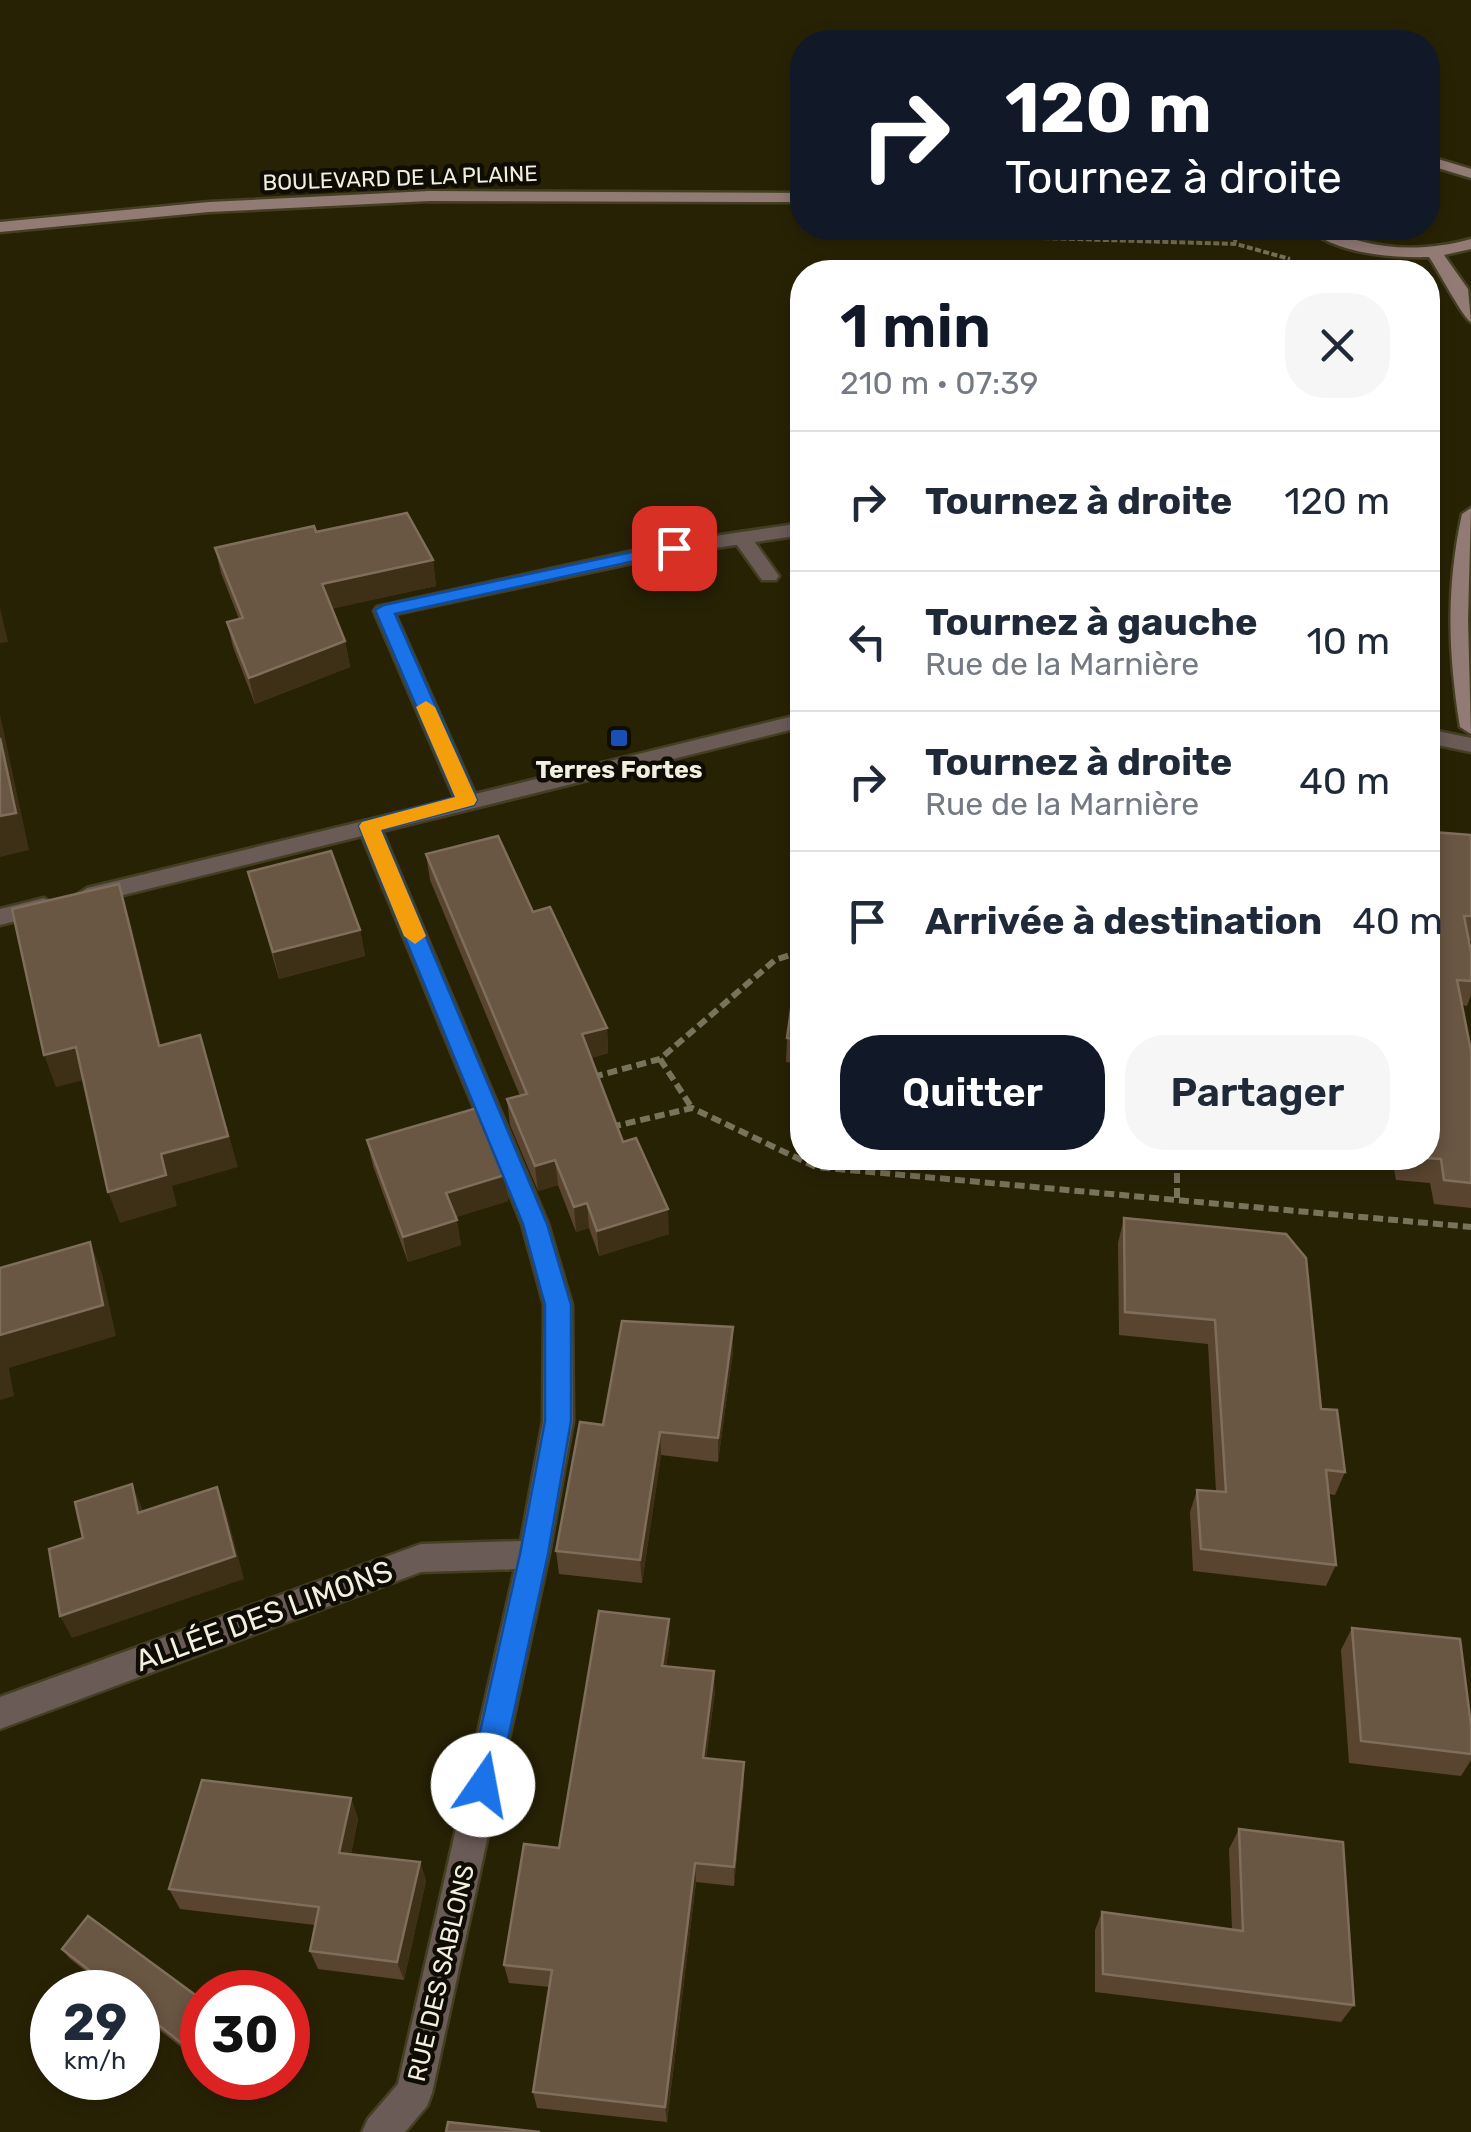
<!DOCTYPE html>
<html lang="fr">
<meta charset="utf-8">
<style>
:root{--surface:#fff;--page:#f6f6f7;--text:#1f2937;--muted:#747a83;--line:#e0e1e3;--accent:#111827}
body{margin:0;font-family:Rubik,sans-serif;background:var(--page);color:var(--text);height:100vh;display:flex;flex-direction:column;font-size:38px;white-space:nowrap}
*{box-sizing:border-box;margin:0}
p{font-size:32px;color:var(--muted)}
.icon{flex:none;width:55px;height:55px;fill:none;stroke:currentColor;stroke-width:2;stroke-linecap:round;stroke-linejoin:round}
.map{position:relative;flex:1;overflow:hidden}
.panel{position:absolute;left:790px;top:260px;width:650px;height:910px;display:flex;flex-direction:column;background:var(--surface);border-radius:40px;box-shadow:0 5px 15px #0003}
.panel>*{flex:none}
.banner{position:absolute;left:790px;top:30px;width:650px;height:210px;border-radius:40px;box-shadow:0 5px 15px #0003;background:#111827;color:#fff;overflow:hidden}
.speed{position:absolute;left:30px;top:1970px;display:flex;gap:20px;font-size:50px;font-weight:700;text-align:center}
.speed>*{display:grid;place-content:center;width:130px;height:130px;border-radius:50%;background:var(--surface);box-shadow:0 5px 15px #0003;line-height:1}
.speed small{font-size:25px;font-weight:400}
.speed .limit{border:15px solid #d22;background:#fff;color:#111}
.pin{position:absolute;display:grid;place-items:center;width:85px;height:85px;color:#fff;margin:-42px;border-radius:20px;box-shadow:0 5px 15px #0006}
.me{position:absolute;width:110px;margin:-55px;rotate:12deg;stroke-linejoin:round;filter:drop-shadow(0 0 8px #0008)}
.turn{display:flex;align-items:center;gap:35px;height:210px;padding:0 50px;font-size:45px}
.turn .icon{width:130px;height:130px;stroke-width:2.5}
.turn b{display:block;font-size:70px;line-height:85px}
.round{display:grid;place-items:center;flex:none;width:105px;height:105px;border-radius:40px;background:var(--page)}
.headline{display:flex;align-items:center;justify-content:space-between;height:170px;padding:0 50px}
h1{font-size:60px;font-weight:600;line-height:75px;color:var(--accent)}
.cta{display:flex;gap:20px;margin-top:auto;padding:20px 50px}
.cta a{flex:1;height:115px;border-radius:40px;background:var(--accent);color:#fff;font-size:40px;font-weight:600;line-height:115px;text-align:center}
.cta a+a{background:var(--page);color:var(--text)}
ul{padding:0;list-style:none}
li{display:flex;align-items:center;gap:30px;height:140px;padding:0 50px;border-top:2px solid var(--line)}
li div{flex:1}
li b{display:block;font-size:38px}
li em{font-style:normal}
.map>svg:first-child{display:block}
</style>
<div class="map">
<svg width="1471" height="2132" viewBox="0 0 1471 2132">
<rect width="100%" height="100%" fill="#282205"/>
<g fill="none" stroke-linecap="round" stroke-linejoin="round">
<!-- lane casing -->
<g stroke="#443f23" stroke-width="5">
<path id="lane" d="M 742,532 L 749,534 L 779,576 L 776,580 L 762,580 L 732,538 Z"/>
</g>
<!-- street casing -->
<g stroke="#443f23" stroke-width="5">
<g id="street">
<path d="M 802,523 L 802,535 L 674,554 L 395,614 L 475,794 L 802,714 L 802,727 L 382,831 L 548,1224 L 572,1305 L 573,1421 L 549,1554 L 432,2093 L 427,2106 L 405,2132 L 362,2132 L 368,2119 L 398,2084 L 515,1569 L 421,1572 L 0,1729 L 0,1697 L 421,1544 L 521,1541 L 543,1421 L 544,1305 L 522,1224 L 362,836 L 87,904 L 75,896 L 87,888 L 455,799 L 374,611 L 377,607 L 674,542 Z"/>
<path d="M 1428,729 L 1471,738 L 1471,752 L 1428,743 Z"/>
<path d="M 44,898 L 56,906 L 52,912 L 0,925 L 0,909 Z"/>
</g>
</g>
<!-- secondary casing -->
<g stroke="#443f23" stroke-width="5">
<g id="secondary">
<path d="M 1428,156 L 1471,169 L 1471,178 L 1428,165 Z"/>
<path d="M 429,191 L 802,193 L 802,202 L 429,201 L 209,212 L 0,232 L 0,222 L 209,202 Z"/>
<path d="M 1307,228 C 1327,227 1341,236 1360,241 C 1397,251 1435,249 1471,239 L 1471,249 L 1444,255 L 1468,289 L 1471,322 C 1463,318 1438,270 1429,257 C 1391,258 1337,254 1307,228 Z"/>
<path d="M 1471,508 L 1468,620 L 1471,734 L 1460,727 C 1448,653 1446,587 1462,514 Z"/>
</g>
</g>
<!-- path-far1 -->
<g stroke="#78735b" stroke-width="4" stroke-dasharray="6 2.5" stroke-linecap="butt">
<path d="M 1232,228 L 1236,244"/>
<path d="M 814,231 L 1236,244 L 1290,259"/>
</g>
<!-- path -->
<g stroke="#78735b" stroke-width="6" stroke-dasharray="10 5" stroke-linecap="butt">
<path d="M 660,1059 L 692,1108"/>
<path d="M 593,1077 L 660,1059 L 775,960 L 802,951"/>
<path d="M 611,1127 L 692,1108 L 816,1167 L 1471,1227"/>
<path d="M 1177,1158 L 1177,1203"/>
</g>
<!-- lane -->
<use href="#lane" fill="#6a5b57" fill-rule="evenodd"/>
<!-- street -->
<use href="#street" fill="#6a5b57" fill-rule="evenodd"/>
<!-- secondary -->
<use href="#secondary" fill="#937b75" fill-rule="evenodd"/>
</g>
<!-- wall -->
<g fill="#594430">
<path d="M 316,532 L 433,560 L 436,586 L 332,608 L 345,641 L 350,667 L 255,704 L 233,647 L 227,622 L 239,619 L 221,573 L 215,548 Z"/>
<path d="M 1433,832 L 1471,835 L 1471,941 L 1469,941 L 1471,952 L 1471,995 L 1467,1006 L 1462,1005 L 1471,1051 L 1471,1208 L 1434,1204 L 1430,1183 L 1396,1180 L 1392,1158 L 1428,1158 Z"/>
<path d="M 426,854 L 533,912 L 607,1028 L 608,1053 L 591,1058 L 623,1142 L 669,1234 L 599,1256 L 589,1228 L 576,1232 L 558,1185 L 538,1191 L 510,1125 L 507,1099 L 520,1096 L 430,880 Z"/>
<path d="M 248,872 L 360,930 L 365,956 L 279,979 Z"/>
<path d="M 802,930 L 802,1064 L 786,1062 L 787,1038 Z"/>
<path d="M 367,1140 L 505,1175 L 508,1201 L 456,1217 L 461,1245 L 408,1262 L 373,1166 Z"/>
<path d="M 1124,1218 L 1321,1409 L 1345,1472 L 1335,1495 L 1329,1494 L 1336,1565 L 1326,1586 L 1193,1571 L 1190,1512 L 1197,1490 L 1216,1491 L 1208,1344 L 1119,1335 L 1118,1243 Z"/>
<path d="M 733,1351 L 718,1462 L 661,1455 L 642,1583 L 559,1574 L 556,1551 L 603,1425 Z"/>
<path d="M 1352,1628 L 1471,1725 L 1471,1760 L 1461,1776 L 1349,1763 L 1341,1650 Z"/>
<path d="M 670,1641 L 666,1666 L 715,1692 L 706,1758 L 744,1762 L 744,1782 L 734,1886 L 696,1882 L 667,2122 L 537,2108 L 533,2092 L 550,1987 L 509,1983 L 504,1965 L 559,1848 Z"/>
<path d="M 351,1798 L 358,1819 L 351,1854 L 420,1862 L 426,1881 L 404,1980 L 318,1969 L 310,1951 L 315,1925 L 180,1909 L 169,1889 Z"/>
<path d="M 1239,1829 L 1354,2005 L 1341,2022 L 1095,1992 L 1095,1930 L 1102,1912 L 1232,1929 L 1229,1849 Z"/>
<path d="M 62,1949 L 202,2000 L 202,2038 L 190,2054 L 138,2013 L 138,1992 L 112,1992 L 69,1958 Z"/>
</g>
<!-- shaded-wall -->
<g fill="#3e2f17">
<path d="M 433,560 L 436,586 L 327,610 L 322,584 Z"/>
<path d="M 0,608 L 8,642 L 0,643 Z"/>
<path d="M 345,641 L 350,667 L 255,704 L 249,678 Z"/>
<path d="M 0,714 L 29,850 L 0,857 Z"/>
<path d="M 119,884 L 129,917 L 169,1078 L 159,1046 Z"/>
<path d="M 360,930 L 365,956 L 279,979 L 273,952 Z"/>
<path d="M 607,1028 L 608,1053 L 584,1060 L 582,1034 Z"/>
<path d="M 200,1035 L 238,1167 L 172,1186 L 177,1206 L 120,1223 L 108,1192 L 161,1154 Z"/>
<path d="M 76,1047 L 88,1079 L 56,1087 L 44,1055 Z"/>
<path d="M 555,1160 L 558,1185 L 538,1191 L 535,1166 Z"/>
<path d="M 505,1175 L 508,1201 L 451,1219 L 446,1193 Z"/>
<path d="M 587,1203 L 589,1228 L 576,1232 L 574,1207 Z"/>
<path d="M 668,1209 L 669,1234 L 599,1256 L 597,1231 Z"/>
<path d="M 457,1220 L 461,1245 L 408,1262 L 403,1237 Z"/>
<path d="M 90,1242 L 102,1273 L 116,1336 L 9,1368 L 14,1396 L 0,1400 L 0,1335 Z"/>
<path d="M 733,1327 L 733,1351 L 718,1462 L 718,1438 Z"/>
<path d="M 660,1432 L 661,1455 L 642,1583 L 640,1560 Z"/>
<path d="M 132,1484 L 142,1508 L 149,1536 L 138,1513 Z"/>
<path d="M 217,1487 L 226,1511 L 244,1579 L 72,1638 L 60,1616 Z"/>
<path d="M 669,1619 L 670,1641 L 663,1687 L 662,1666 Z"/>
<path d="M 714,1671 L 715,1692 L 703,1778 L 703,1758 Z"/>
<path d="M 744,1762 L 744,1782 L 734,1886 L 734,1867 Z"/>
<path d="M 351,1798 L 358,1819 L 347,1873 L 339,1853 Z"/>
<path d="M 420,1862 L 426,1881 L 404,1980 L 397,1962 Z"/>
<path d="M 695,1863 L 696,1882 L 667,2122 L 665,2107 Z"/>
<path d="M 202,2021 L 202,2038 L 190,2054 L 184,2045 Z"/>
</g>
<!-- building -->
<g fill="#695643" stroke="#7e6e5b" stroke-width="2.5">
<path d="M 407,513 L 433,560 L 322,584 L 345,641 L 249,678 L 227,622 L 243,618 L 215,548 L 314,526 L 316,532 Z"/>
<path d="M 0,738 L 16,813 L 0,816 Z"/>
<path d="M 1428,806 L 1433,832 L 1471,835 L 1471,916 L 1464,916 L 1471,952 L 1471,981 L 1457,980 L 1471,1051 L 1471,1183 L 1444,1180 L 1441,1159 L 1425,1158 L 1428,1158 Z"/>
<path d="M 498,836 L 533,912 L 550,907 L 607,1028 L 582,1034 L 623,1142 L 636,1138 L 668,1209 L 597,1231 L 587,1203 L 574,1207 L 555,1160 L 535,1166 L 507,1099 L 527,1094 L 426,854 Z"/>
<path d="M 331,851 L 360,930 L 273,952 L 248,872 Z"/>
<path d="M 119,884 L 159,1046 L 200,1035 L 228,1136 L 161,1154 L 166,1175 L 108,1192 L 76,1047 L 44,1055 L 12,909 Z"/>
<path d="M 802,930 L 802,1040 L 787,1038 Z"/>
<path d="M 477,1108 L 505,1175 L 446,1193 L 457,1220 L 403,1237 L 367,1140 Z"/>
<path d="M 1124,1218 L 1286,1234 L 1306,1258 L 1321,1409 L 1337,1410 L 1345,1472 L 1326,1470 L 1336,1565 L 1201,1549 L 1197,1490 L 1226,1492 L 1215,1320 L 1125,1312 Z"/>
<path d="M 90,1242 L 103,1305 L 0,1335 L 0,1268 Z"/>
<path d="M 622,1321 L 733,1327 L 718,1438 L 660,1432 L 640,1560 L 556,1551 L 580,1422 L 603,1425 Z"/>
<path d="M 132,1484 L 138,1513 L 217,1487 L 235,1556 L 60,1616 L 49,1549 L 83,1538 L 75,1502 Z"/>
<path d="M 599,1611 L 669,1619 L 662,1666 L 714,1671 L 703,1758 L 744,1762 L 734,1867 L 695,1863 L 665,2107 L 533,2092 L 552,1970 L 504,1965 L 524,1844 L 559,1848 Z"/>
<path d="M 1352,1628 L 1460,1639 L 1471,1725 L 1471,1754 L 1361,1741 Z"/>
<path d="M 202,1780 L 351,1798 L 339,1853 L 420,1862 L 397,1962 L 310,1951 L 319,1907 L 169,1889 Z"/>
<path d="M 1239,1829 L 1343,1842 L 1354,2005 L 1103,1974 L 1102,1912 L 1243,1931 Z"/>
<path d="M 88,1916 L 202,2000 L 202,2021 L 184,2045 L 138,2009 L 138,1992 L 117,1992 L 62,1949 Z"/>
<path d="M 448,2122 L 540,2132 L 446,2132 Z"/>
</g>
<!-- route -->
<path fill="#1a73e8" stroke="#114b97" stroke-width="2.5" d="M 674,543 L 682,548 L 680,551 L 395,614 L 477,800 L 474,805 L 381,830 L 547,1224 L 571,1305 L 571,1421 L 548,1554 L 498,1785 L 493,1796 L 483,1800 L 472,1796 L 468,1785 L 520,1554 L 545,1421 L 545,1305 L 523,1224 L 359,826 L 362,822 L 455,797 L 375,610 L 384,605 Z"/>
<!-- slow -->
<path fill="#f59e0b" d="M 426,701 L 435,707 L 477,800 L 474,805 L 381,830 L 426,936 L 415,944 L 404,936 L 359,826 L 362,822 L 455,797 L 416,707 Z"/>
<!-- markers -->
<rect fill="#1a4fb4" stroke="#0e0c03" stroke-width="4" x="609" y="728" width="20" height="20" rx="5"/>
<g text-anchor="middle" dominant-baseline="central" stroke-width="9" stroke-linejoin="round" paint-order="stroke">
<!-- far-street labels -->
<g font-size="22" fill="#f2efde" stroke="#0e0c03">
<text transform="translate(400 178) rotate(-2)">BOULEVARD DE LA PLAINE</text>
</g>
<!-- poi labels -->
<g font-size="25" font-weight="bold" fill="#f2efde" stroke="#0e0c03">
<text x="619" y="769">Terres Fortes</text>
</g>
<!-- street labels -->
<g font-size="25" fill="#f2efde" stroke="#0e0c03">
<text transform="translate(441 1973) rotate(-77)">RUE DES SABLONS</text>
</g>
<!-- near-street labels -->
<g font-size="30" fill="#f2efde" stroke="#0e0c03">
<text transform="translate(264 1616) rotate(-20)">ALLÉE DES LIMONS</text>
</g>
</g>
</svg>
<div class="speed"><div>29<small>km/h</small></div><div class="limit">30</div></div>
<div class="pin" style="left:674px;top:548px;background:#d93025"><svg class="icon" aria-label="arrive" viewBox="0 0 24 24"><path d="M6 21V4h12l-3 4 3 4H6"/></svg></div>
<svg class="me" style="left:483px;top:1785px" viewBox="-20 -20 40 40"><circle r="19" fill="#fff"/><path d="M0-13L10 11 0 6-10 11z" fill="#1a73e8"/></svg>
<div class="banner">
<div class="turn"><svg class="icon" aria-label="right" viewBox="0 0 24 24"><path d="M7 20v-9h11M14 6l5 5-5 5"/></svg><div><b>120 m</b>Tournez à droite</div></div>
</div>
<section class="panel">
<div class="headline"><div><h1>1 min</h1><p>210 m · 07:39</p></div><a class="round"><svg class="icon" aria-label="close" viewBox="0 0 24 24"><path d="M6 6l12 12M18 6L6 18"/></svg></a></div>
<ul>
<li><svg class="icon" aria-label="right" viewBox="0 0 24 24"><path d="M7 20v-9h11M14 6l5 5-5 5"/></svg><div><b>Tournez à droite</b></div><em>120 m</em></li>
<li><svg class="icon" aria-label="left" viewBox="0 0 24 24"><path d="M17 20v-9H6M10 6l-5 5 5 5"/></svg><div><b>Tournez à gauche</b><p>Rue de la Marnière</p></div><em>10 m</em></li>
<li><svg class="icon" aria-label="right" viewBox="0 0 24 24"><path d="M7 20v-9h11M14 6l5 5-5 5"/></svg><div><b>Tournez à droite</b><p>Rue de la Marnière</p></div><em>40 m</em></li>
<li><svg class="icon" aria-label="arrive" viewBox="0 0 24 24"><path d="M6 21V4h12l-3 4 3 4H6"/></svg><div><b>Arrivée à destination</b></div><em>40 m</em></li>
</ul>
<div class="cta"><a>Quitter</a><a>Partager</a></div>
</section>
</div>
